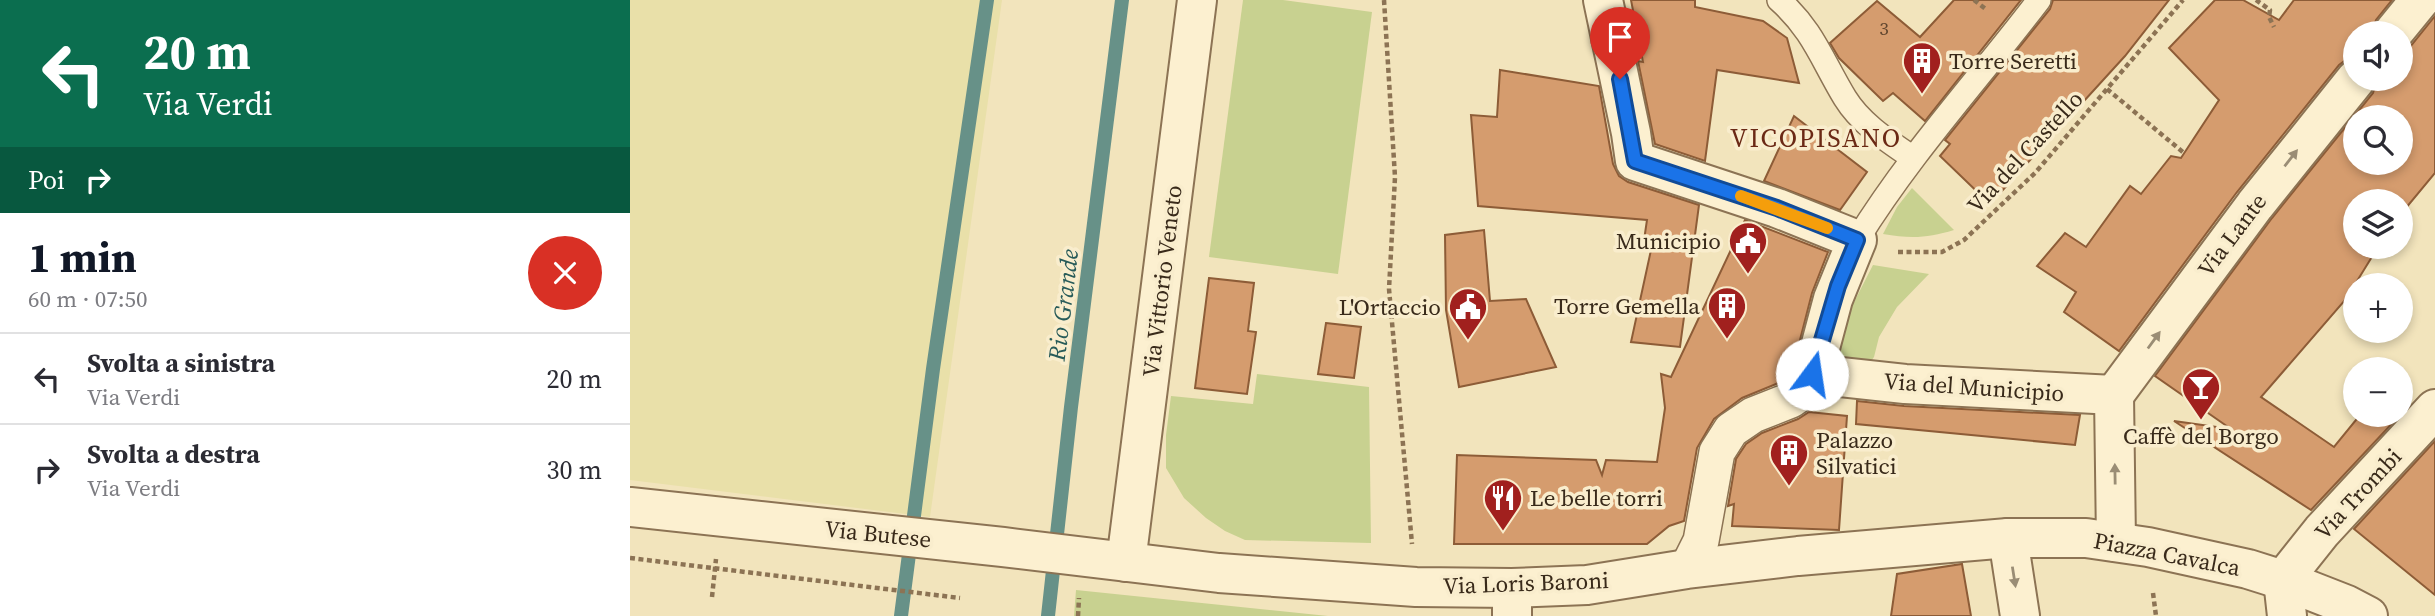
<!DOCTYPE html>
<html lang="it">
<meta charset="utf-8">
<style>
:root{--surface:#fff;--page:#f7f7f7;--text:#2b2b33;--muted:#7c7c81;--line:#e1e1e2;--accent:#111827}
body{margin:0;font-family:"Source Serif 4",serif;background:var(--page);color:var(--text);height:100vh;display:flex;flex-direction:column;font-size:26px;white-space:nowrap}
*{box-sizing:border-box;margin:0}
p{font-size:23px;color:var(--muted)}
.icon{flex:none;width:38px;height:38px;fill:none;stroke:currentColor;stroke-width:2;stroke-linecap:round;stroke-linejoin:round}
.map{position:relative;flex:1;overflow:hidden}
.details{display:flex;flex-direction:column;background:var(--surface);width:630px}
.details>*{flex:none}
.banner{background:#0b6e4f;color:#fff;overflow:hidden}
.buttons{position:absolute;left:1713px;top:21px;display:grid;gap:14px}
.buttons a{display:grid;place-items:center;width:70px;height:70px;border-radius:50%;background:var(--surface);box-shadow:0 4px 10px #0003;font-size:35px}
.pin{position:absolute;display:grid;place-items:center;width:60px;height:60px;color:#fff;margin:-72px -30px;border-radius:50% 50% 50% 0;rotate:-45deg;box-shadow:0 0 7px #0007}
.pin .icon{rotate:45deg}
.me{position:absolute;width:77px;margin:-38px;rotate:14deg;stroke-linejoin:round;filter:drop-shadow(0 0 5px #0008)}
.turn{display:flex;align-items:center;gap:24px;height:147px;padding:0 28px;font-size:32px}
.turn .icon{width:91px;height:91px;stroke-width:2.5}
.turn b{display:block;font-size:49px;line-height:60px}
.then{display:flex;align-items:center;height:66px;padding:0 28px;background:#0003;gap:14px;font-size:26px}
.round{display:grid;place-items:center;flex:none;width:74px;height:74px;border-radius:37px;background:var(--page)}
.summary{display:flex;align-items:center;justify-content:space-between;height:119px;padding:0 28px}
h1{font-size:42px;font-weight:700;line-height:52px;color:var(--accent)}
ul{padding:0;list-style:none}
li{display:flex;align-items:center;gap:21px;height:91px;padding:0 28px;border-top:2px solid var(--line)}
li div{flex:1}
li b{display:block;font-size:26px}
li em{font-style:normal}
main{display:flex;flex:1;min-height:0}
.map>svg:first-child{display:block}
</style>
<main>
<section class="details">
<div class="banner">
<div class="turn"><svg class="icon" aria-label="left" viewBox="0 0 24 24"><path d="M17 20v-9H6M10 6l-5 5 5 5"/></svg><div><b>20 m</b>Via Verdi</div></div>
<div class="then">Poi<svg class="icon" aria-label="right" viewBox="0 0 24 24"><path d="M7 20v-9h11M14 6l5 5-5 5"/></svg></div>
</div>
<div class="summary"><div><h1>1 min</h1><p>60 m · 07:50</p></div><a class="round" style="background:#d93025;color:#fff"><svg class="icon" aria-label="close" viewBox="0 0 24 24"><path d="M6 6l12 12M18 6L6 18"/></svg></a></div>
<ul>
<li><svg class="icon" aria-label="left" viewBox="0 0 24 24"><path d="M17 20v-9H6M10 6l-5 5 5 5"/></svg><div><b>Svolta a sinistra</b><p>Via Verdi</p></div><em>20 m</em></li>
<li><svg class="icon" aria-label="right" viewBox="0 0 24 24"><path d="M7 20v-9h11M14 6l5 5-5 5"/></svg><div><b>Svolta a destra</b><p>Via Verdi</p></div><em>30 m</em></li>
</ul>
</section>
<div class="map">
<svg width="1805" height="616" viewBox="0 0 1805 616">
<rect width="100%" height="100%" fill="#f2e4bc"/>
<!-- farmland -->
<path fill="#e9e0a9" d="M 0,0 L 372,0 L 300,517 L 0,480 Z"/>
<!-- green -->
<g fill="#c8d190">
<path d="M 613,0 L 653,0 L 742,12 L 708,274 L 579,257 Z"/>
<path d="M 1282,188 L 1324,230 C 1298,238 1281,239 1253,234 L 1267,207 Z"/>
<path d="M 1243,265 L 1299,274 L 1267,307 L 1249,337 L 1244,357 L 1235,370 L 1202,358 L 1222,306 Z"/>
<path d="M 627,374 L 739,387 L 741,543 L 615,540 L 595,531 L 576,518 L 554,498 L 536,468 L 536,435 L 541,396 L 623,404 Z"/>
<path d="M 446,590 L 698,616 L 444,616 Z"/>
</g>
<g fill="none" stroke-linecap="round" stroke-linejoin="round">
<!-- stream -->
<g stroke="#679188" stroke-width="14">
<path d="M 271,616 L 303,369 L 357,0"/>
<path d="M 418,616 L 441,407 L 492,0"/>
</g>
</g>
<!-- building -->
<g fill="#d59c6e" stroke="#8d5c37" stroke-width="2" fill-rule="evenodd">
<path d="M 1001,0 L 1065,0 L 1065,7 L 1133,21 L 1157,38 L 1169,83 L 1087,70 L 1075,161 L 1025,144 L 1008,61 L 1013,62 Z"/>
<path d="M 1324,0 L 1391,0 L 1295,121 L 1263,93 L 1253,101 L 1209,58 L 1200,43 L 1247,1 L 1290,37 Z"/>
<path d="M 1423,0 L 1539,0 L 1495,56 L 1360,204 L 1310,156 L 1320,144 L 1315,140 L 1420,9 Z"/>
<path d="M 1585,0 L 1613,0 L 1649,20 L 1664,0 L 1762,0 L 1746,20 L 1742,33 L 1726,33 L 1726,58 L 1717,59 L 1709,65 L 1607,192 L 1489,351 L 1434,312 L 1446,292 L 1407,266 L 1435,233 L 1456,247 L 1500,186 L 1511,194 L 1541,156 L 1551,158 L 1589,100 L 1539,48 Z"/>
<path d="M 1805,16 L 1805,173 L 1771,214 L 1771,201 L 1726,201 L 1726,247 L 1748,247 L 1716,299 L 1631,397 L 1704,447 L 1730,415 L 1770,415 L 1681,510 L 1544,421 L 1601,429 L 1525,376 L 1642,218 L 1743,93 L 1747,79 L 1771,79 L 1771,53 L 1780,47 ZM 1726,117 L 1771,117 L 1771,163 L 1726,163 Z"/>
<path d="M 870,70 L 969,86 L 983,164 L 989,176 L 998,182 L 1069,205 L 1050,347 L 1001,342 L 1021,250 L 1013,247 L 1017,220 L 848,206 L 841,115 L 867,117 Z"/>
<path d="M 1164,116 L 1237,172 L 1210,210 L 1134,181 Z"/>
<path d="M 1115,220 L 1198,252 L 1182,293 L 1161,375 L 1151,382 L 1112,398 L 1084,419 L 1067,448 L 1054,521 L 1039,526 L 1017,544 L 824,544 L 827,455 L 966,460 L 972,475 L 976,460 L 1027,462 L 1035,408 L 1031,374 L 1041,377 Z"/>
<path d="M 854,230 L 860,301 L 896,299 L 926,367 L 829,387 L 816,310 L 815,235 Z"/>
<path d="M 579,278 L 624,283 L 618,331 L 626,332 L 617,394 L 565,388 Z"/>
<path d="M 696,323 L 731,327 L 724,378 L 688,374 Z"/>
<path d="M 1227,401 L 1274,406 L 1450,415 L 1445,445 L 1226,424 Z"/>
<path d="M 1179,412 L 1217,416 L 1209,530 L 1102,526 L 1104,504 L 1098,506 L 1106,459 L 1116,444 L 1132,433 L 1168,419 Z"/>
<path d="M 1805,441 L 1805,595 L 1724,529 Z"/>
<path d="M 1332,564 L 1341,616 L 1261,616 L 1267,574 Z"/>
</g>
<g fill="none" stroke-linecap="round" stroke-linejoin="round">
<!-- service casing -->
<g stroke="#8c7354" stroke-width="26">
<g id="service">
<path d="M 1149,0 C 1183,30 1192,60 1215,98 C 1231,124 1258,141 1283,158"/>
<path d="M 1227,240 C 1280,154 1348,80 1409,0"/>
</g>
</g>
<!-- pedestrian casing -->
<g stroke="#8c7354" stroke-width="38">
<path id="pedestrian" d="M 1057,569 L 1071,541 L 1087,452 L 1101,430 L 1123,415 L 1161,400 L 1178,388 L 1183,374"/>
</g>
<!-- minor casing -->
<g stroke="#8c7354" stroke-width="42">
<g id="minor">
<path d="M 973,0 L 1001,133 L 1005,161 L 1147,208 L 1227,240 L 1203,299 L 1183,374 L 1275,384 L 1484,395"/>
<path d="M 1763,33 L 1790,0"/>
<path d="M 1484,395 L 1625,205 L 1726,79"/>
<path d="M 1484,395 L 1486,542"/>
<path d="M 1378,538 L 1390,616"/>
<path d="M 882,616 L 882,588"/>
<path d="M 1657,616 L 1653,580 L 1692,531 L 1805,409"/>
</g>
</g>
<!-- tertiary casing -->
<g stroke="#8c7354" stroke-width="42">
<g id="tertiary">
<path d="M 0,507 L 373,547 L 589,573 L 786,587 L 882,588 L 957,585 L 1057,569 L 1168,556 L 1378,538 L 1456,538 L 1518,547 L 1618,569 L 1653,580 L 1717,605 L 1738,616"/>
<path d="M 496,562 L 567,0"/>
</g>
</g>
<!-- path -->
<g stroke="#8c7354" stroke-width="4.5" stroke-dasharray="5 3.5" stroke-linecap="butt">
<path d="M 754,0 L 765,177 L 759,289 L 782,544"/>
<path d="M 1344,0 L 1357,10"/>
<path d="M 1626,0 L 1640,10 L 1639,17 L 1644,27"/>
<path d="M 1477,89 L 1554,153"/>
<path d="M 1268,252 L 1312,252 L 1334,240 L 1405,173 L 1553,0"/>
<path d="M 0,558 L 330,598"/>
<path d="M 1523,593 L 1526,616"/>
<path d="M 82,597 L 86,559"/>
<path d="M 448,616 L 449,598"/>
</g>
<!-- service -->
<use href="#service" stroke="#fcf0d0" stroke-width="23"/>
<!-- pedestrian -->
<use href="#pedestrian" stroke="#fcf0d0" stroke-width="35"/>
<!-- minor -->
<use href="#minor" stroke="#fcf0d0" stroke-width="38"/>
<!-- tertiary -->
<use href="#tertiary" stroke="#fcf0d0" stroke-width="38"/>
</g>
<!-- one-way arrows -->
<defs><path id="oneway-solid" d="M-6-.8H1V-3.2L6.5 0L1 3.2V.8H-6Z" transform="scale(1.75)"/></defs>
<g fill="#9a8d75">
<use href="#oneway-solid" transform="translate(1661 158) rotate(-52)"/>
<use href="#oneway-solid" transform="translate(1524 340) rotate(-54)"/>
<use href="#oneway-solid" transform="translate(1485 474) rotate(-91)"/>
<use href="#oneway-solid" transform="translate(1384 577) rotate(81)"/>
</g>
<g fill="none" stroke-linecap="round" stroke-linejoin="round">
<!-- route casing -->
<g stroke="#114b97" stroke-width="18">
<path id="route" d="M 990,79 L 1005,161 L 1147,208 L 1227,240 L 1208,286 L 1182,374"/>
</g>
<!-- route -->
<use href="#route" stroke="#1a73e8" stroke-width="12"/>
<!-- slow -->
<path stroke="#f59e0b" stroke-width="12" d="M 1111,196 L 1197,228"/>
</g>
<!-- icons -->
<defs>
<g id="building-pin" transform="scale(2.0125)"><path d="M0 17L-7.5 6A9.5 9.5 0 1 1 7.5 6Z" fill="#a1201e" stroke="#f9edcd"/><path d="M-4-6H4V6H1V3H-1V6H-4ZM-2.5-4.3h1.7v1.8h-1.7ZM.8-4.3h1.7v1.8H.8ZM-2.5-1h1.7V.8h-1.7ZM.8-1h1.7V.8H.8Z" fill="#fff"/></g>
<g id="civic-pin" transform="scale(2.0125)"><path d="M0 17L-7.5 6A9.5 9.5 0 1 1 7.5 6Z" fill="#a1201e" stroke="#f9edcd"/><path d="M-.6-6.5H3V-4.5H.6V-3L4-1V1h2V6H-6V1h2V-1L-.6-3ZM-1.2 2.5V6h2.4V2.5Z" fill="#fff"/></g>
<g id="bar-pin" transform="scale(2.0125)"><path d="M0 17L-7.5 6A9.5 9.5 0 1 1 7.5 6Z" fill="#a1201e" stroke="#f9edcd"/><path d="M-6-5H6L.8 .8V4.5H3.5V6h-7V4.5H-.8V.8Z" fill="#fff"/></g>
<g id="restaurant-pin" transform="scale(2.0125)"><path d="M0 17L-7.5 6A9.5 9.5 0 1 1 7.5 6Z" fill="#a1201e" stroke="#f9edcd"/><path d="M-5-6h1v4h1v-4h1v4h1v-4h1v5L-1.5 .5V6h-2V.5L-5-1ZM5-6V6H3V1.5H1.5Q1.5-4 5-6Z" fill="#fff"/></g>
</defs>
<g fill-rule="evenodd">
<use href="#building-pin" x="1292" y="61"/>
<use href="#civic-pin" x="1118" y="241"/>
<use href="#building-pin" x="1097" y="306"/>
<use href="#civic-pin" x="838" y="307"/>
<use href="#bar-pin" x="1571" y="387"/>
<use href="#building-pin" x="1159" y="453"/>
<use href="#restaurant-pin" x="873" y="498"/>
</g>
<g text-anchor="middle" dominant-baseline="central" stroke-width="7" stroke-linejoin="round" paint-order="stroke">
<!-- number labels -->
<g font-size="19" fill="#60462f">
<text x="1254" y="28">3</text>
</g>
<!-- poi labels -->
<g font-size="23" fill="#392a1a" stroke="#f9edcd" text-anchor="start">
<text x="1319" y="61">Torre Seretti</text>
<text x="1091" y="241" text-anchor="end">Municipio</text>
<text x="1070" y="306" text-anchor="end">Torre Gemella</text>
<text x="811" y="307" text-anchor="end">L'Ortaccio</text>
<text x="1571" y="436" text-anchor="middle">Caffè del Borgo</text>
<text x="1186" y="440">Palazzo<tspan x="1186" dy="26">Silvatici</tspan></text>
<text x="900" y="498">Le belle torri</text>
</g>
<!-- street labels -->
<g font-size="23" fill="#392a1a" stroke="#f9edcd">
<text transform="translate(1395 152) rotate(-47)">Via del Castello</text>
<text transform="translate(1602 235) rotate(-53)">Via Lante</text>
<text transform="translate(532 281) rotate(-83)">Via Vittorio Veneto</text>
<text transform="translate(1344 387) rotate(4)">Via del Municipio</text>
<text transform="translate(1728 494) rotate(-47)">Via Trombi</text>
<text transform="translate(248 534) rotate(6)">Via Butese</text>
<text transform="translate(1537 554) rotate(11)">Piazza Cavalca</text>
<text transform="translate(896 583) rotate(-2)">Via Loris Baroni</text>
</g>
<!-- water labels -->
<g font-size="24" font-style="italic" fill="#285b59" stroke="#f9edcd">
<text transform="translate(433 305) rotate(-83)">Rio Grande</text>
</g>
<!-- quarter labels -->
<g font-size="26" letter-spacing="2" fill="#6b2915" stroke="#f9edcd">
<text x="1186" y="138">VICOPISANO</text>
</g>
</g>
</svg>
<div class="buttons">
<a><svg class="icon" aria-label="sound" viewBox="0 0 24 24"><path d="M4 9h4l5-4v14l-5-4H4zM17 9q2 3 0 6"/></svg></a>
<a><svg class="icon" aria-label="search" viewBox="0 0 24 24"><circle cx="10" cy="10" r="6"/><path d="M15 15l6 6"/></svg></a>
<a><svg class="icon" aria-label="layers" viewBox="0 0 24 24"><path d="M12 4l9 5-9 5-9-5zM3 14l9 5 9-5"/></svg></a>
<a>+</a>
<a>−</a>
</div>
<div class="pin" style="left:990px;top:79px;background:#d93025"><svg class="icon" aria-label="arrive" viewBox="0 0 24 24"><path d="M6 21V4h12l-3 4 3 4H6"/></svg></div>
<svg class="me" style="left:1182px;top:374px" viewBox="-20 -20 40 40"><circle r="19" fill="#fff"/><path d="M0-13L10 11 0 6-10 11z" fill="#1a73e8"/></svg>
</div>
</main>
